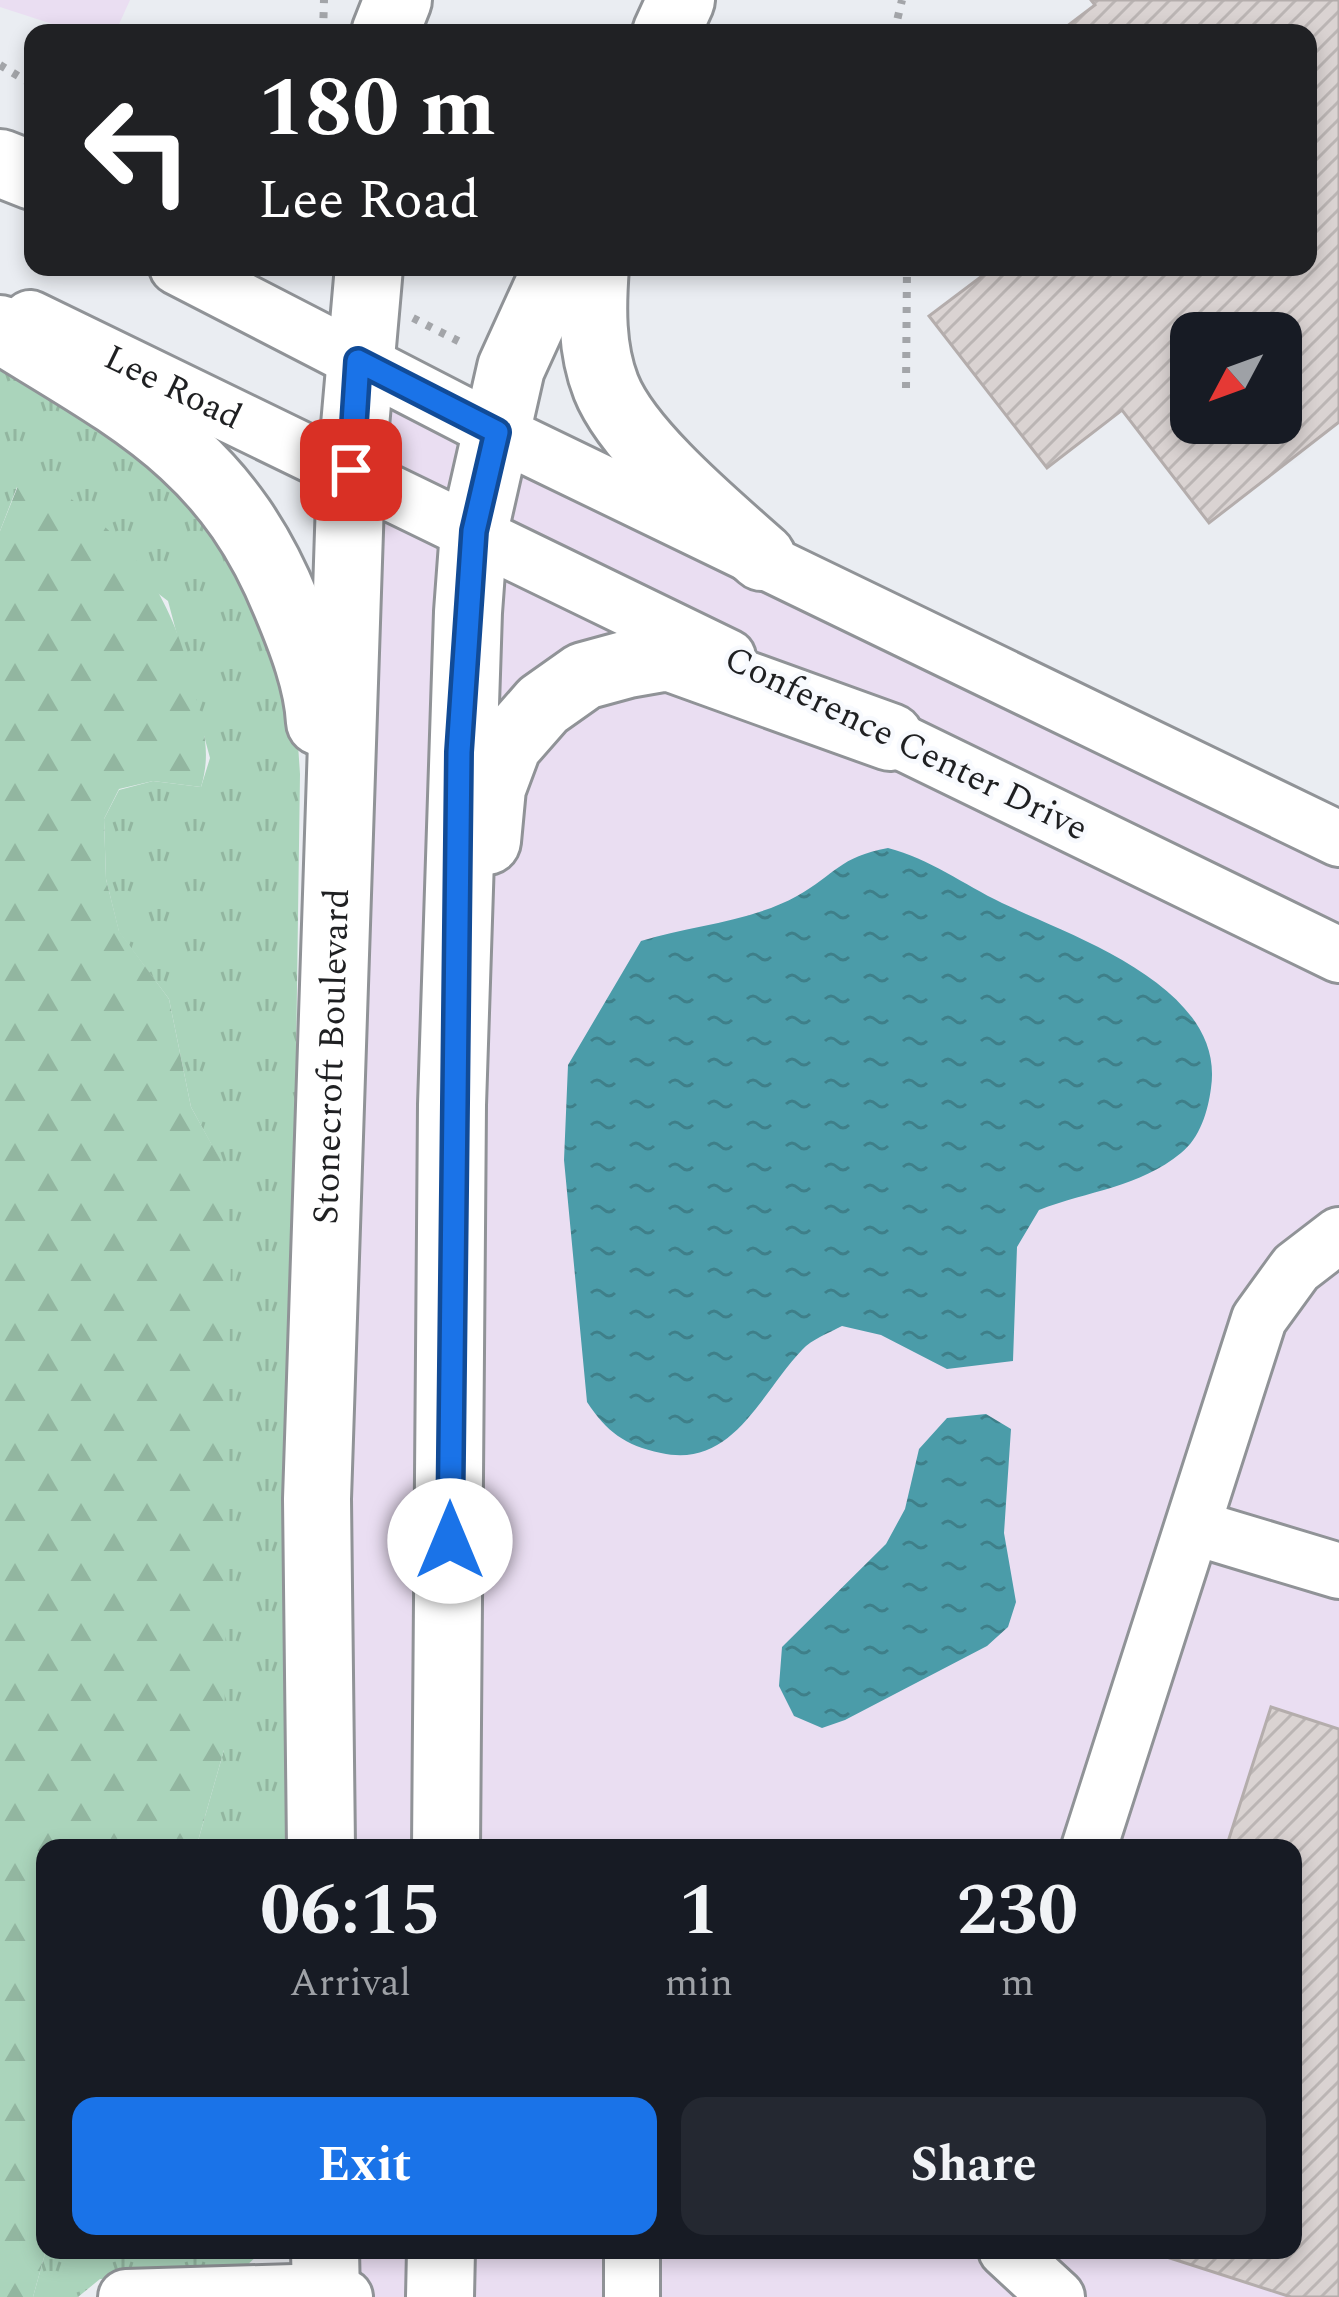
<!DOCTYPE html>
<style>
:root{--surface:#171b24;--page:#242831;--text:#f1f3f6;--muted:#9ea1a6;--accent:#1a73e8}
body{margin:0;font-family:Spectral,serif;background:var(--page);color:var(--text);height:100vh;display:flex;flex-direction:column;font-size:45px;white-space:nowrap}
*{box-sizing:border-box;margin:0}
p{font-size:39px;color:var(--muted)}
.icon{flex:none;width:66px;height:66px;fill:none;stroke:currentColor;stroke-width:2;stroke-linecap:round;stroke-linejoin:round}
.map{position:relative;flex:1;overflow:hidden}
.side{position:absolute;left:36px;top:1839px;width:1266px;height:420px;display:flex;flex-direction:column;background:var(--surface);border-radius:24px;box-shadow:0 6px 18px #0003}
.side>*{flex:none}
.guide{position:absolute;left:24px;top:24px;width:1293px;height:252px;border-radius:24px;box-shadow:0 6px 18px #0003;background:#202124;color:#fff;overflow:hidden}
.needle{width:78px;rotate:229deg}
.controls{position:absolute;left:1170px;top:312px;display:grid;gap:24px}
.controls a{display:grid;place-items:center;width:132px;height:132px;border-radius:24px;background:var(--surface);box-shadow:0 6px 18px #0003;font-size:60px}
.pin{position:absolute;display:grid;place-items:center;width:102px;height:102px;color:#fff;margin:-51px;border-radius:24px;box-shadow:0 6px 18px #0006}
.me{position:absolute;width:132px;margin:-66px;rotate:0deg;stroke-linejoin:round;filter:drop-shadow(0 0 9px #0008)}
.turn{display:flex;align-items:center;gap:42px;height:252px;padding:0 36px;font-size:54px}
.turn .icon{width:156px;height:156px;stroke-width:2.5}
.turn b{display:block;font-size:84px;line-height:102px}
.eta{display:flex;justify-content:space-evenly;align-items:center;height:204px;text-align:center}
.eta b{font-size:72px;font-weight:700;line-height:84px}
.primary-button{display:flex;gap:24px;margin-top:auto;padding:24px 36px}
.primary-button a{flex:1;height:138px;border-radius:24px;background:var(--accent);color:#fff;font-size:48px;font-weight:700;line-height:138px;text-align:center}
.primary-button a+a{background:var(--page);color:var(--text)}
.map>svg:first-child{display:block}
</style>
<div class="map">
<svg width="1339" height="2297" viewBox="0 0 1339 2297">
<defs>
<pattern id="grass-tufts" width="24" height="20" patternUnits="userSpaceOnUse" patternTransform="scale(3)"><rect width="24" height="20" fill="#aad4bb"/><path d="M3 7l-1-3M5 7V3M7 7l1-3M15 17l-1-3M17 17v-4M19 17l1-3" fill="none" stroke="#92b6a0"/></pattern>
<pattern id="forest-firs" width="22" height="20" patternUnits="userSpaceOnUse" patternTransform="scale(3)"><rect width="22" height="20" fill="#aad4bb"/><path d="M5 1l3.5 6h-7zM16 11l3.5 6h-7z" fill="#92b6a0"/></pattern>
<pattern id="water-ripples" width="26" height="14" patternUnits="userSpaceOnUse" patternTransform="scale(3)"><rect width="26" height="14" fill="#4b9ca9"/><path d="M2 4q2-2 4 0t4 0M15 11q2-2 4 0t4 0" fill="none" stroke="#3e7f89"/></pattern>
<pattern id="building-hatch" width="6" height="6" patternUnits="userSpaceOnUse" patternTransform="scale(3)"><rect width="6" height="6" fill="#dad3d2"/><path d="M-1 1l2-2M0 6l6-6M5 7l2-2" fill="none" stroke="#bbb5b4"/></pattern>
</defs>
<rect width="100%" height="100%" fill="#eaedf2"/>
<!-- commercial -->
<g fill="#eadef2">
<path d="M 0,0 L 130,0 L 115,33 L 80,33 L 0,7 Z"/>
<path d="M 358,361 L 1339,857 L 1339,2297 L 174,2297 L 325,2291 L 327,2250 L 1293,2250 L 1293,1848 L 333,1848 Z"/>
</g>
<!-- grass -->
<g fill="url(#grass-tufts)">
<path d="M 0,364 L 199,484 L 295,700 L 300,774 L 285,1848 L 196,1848 L 224,1750 L 222,1164 L 191,1107 L 169,999 L 119,932 L 106,879 L 104,819 L 119,790 L 153,781 L 201,787 L 210,758 L 168,601 L 17,487 L 0,531 Z"/>
<path d="M 46,2250 L 263,2250 L 241,2271 L 227,2276 L 100,2279 L 78,2297 L 33,2297 Z"/>
</g>
<!-- forest -->
<path fill="url(#forest-firs)" d="M 26,466 C 125,535 169,577 196,697 C 204,730 211,754 201,787 L 153,781 L 119,789 L 104,819 L 106,879 L 119,931 L 169,999 L 191,1107 L 222,1163 L 231,1245 L 224,1750 L 196,1848 L 45,1848 L 46,2250 L 33,2297 L 0,2297 L 0,531 Z"/>
<!-- water -->
<g fill="url(#water-ripples)">
<path d="M 888,848 C 930,859 963,884 1002,903 C 1074,937 1226,987 1211,1088 C 1208,1111 1200,1138 1181,1153 C 1140,1187 1088,1191 1039,1210 L 1017,1247 L 1013,1361 L 947,1369 L 881,1335 L 842,1326 C 829,1333 812,1339 802,1350 C 760,1394 733,1469 661,1453 C 624,1445 607,1432 587,1402 L 564,1160 L 568,1065 L 641,941 C 692,925 750,922 797,896 C 836,874 839,857 888,848 Z"/>
<path d="M 986,1414 L 1011,1429 L 1004,1533 L 1016,1602 L 1008,1627 L 987,1646 L 845,1720 L 822,1728 L 794,1716 L 779,1686 L 782,1647 L 886,1544 L 905,1509 L 919,1449 L 947,1418 Z"/>
</g>
<!-- building -->
<g fill="url(#building-hatch)" stroke="#b4adac" stroke-width="3" fill-rule="evenodd">
<path d="M 1091,0 L 1339,0 L 1339,422 L 1209,523 L 1122,410 L 1047,468 L 929,316 L 994,267 L 1308,267 L 1308,33 L 1058,33 L 1095,5 ZM 1191,333 L 1281,333 L 1281,423 L 1191,423 Z"/>
<path d="M 1271,1707 L 1339,1729 L 1339,2297 L 1291,2297 L 1145,2250 L 1293,2250 L 1293,1848 L 1226,1848 Z"/>
</g>
<g fill="none" stroke-linecap="round" stroke-linejoin="round">
<!-- minor casing -->
<g stroke="#909397" stroke-width="60">
<g id="minor">
<path d="M 177,267 L 497,432 L 1339,839"/>
<path id="s1" d="M 30,318 L 728,657"/>
<path d="M 856,720 L 1339,955"/>
<path d="M 1193,1527 L 1339,1571"/>
<path d="M 1089,1848 L 1259,1319 L 1296,1268 L 1339,1235"/>
<path d="M 1006,2250 L 1057,2297"/>
<path d="M 126,2297 L 326,2291 L 345,2297"/>
<path d="M 632,2297 L 632,2250"/>
</g>
</g>
<!-- major casing -->
<g stroke="#909397" stroke-width="72">
<g id="major">
<path d="M 385,33 L 398,0"/>
<path d="M 666,33 L 681,0"/>
<path d="M 0,163 L 33,176"/>
<path d="M 595,267 C 592,306 591,349 606,387 C 628,443 716,516 762,557"/>
<path d="M 0,329 C 131,410 226,455 287,606 C 302,642 318,683 320,722"/>
<path d="M 487,841 L 492,788 L 508,745 L 543,705 L 584,676 L 628,664 L 668,657 L 890,737"/>
<path id="s2" d="M 321,1848 L 317,1499 L 351,471 L 369,267"/>
<path d="M 446,1848 L 452,1105 L 468,612 L 474,531 L 511,368 L 557,267"/>
<path d="M 325,2250 L 326,2297"/>
<path d="M 440,2297 L 441,2250"/>
</g>
</g>
<!-- path -->
<g stroke="#a3a5a9" stroke-width="8" stroke-dasharray="6 9" stroke-linecap="butt">
<path d="M 323,33 L 324,0"/>
<path d="M 894,33 L 902,0"/>
<path d="M 0,65 L 33,85"/>
<path d="M 413,318 L 464,344"/>
<path d="M 906,388 L 907,267"/>
</g>
<!-- minor -->
<use href="#minor" stroke="#fff" stroke-width="54"/>
<!-- major -->
<use href="#major" stroke="#fff" stroke-width="66"/>
</g>
<g fill="none" stroke-linecap="round" stroke-linejoin="round">
<!-- route casing -->
<g stroke="#114b97" stroke-width="30">
<path id="route" d="M 351,470 L 358,361 L 497,432 L 474,531 L 459,752 L 450,1541"/>
</g>
<!-- route -->
<use href="#route" stroke="#1a73e8" stroke-width="21"/>
</g>
<g text-anchor="middle" dominant-baseline="central" stroke-width="9" stroke-linejoin="round" paint-order="stroke">
<!-- street labels -->
<g font-size="36" fill="#1f2022" stroke="#f8fafe">
<text stroke="none"><textPath href="#s1" startOffset="159">Lee Road</textPath></text>
<text transform="translate(906 744) rotate(26)">Conference Center Drive</text>
<text stroke="none"><textPath href="#s2" startOffset="792">Stonecroft Boulevard</textPath></text>
</g>
</g>
</svg>
<div class="controls">
<a><svg class="needle" viewBox="-14 -14 28 28"><path d="M0-13l5 13h-10z" fill="#e53935"/><path d="M0 13l5-13h-10z" fill="#9ea1a6"/></svg></a>
</div>
<div class="pin" style="left:351px;top:470px;background:#d93025"><svg class="icon" aria-label="arrive" viewBox="0 0 24 24"><path d="M6 21V4h12l-3 4 3 4H6"/></svg></div>
<svg class="me" style="left:450px;top:1541px" viewBox="-20 -20 40 40"><circle r="19" fill="#fff"/><path d="M0-13L10 11 0 6-10 11z" fill="#1a73e8"/></svg>
<div class="guide">
<div class="turn"><svg class="icon" aria-label="left" viewBox="0 0 24 24"><path d="M17 20v-9H6M10 6l-5 5 5 5"/></svg><div><b>180 m</b>Lee Road</div></div>
</div>
<section class="side">
<div class="eta">
<div><b>06:15</b><p>Arrival</p></div>
<div><b>1</b><p>min</p></div>
<div><b>230</b><p>m</p></div>
</div>
<div class="primary-button"><a>Exit</a><a>Share</a></div>
</section>
</div>
